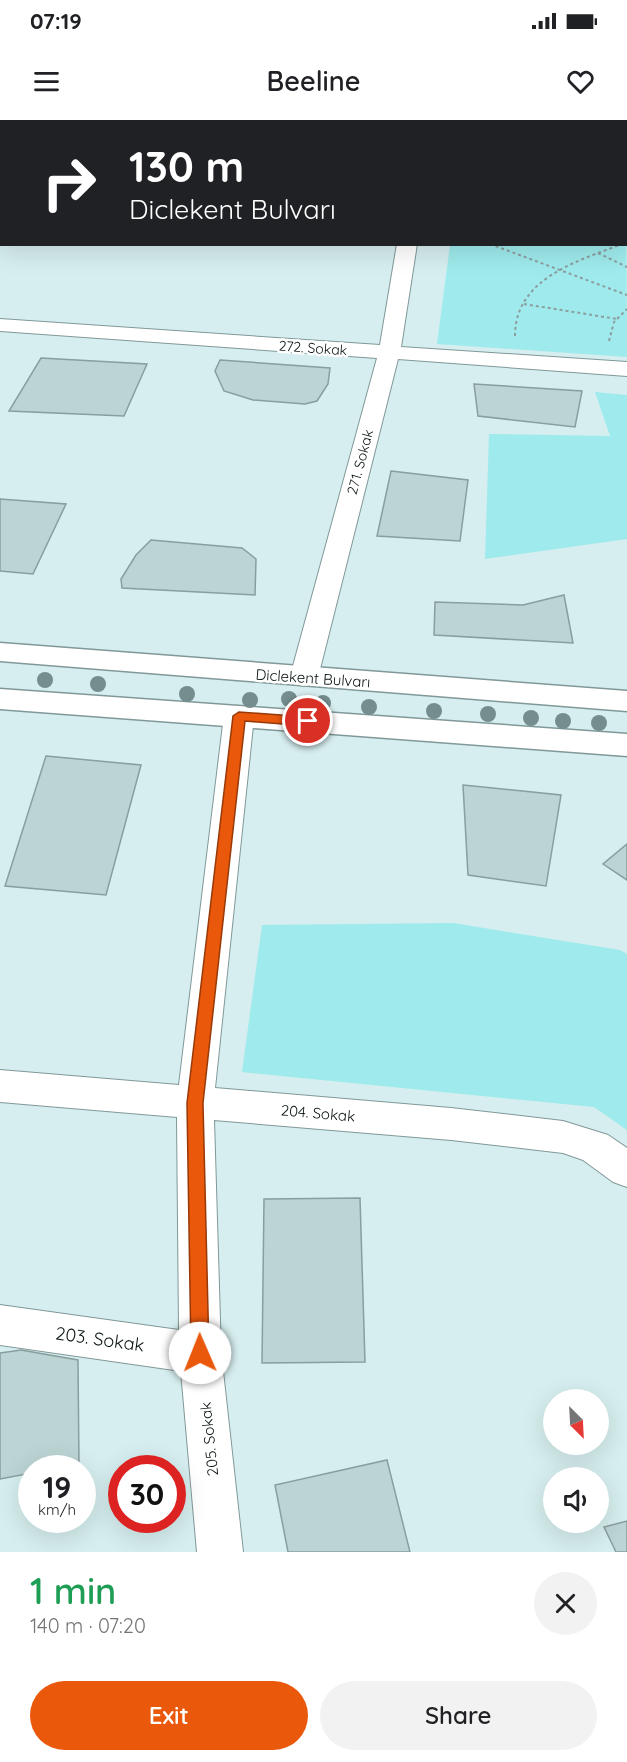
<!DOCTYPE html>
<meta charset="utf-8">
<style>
:root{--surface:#fff;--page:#f2f2f2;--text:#202124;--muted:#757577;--accent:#ea580c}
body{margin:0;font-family:Quicksand,sans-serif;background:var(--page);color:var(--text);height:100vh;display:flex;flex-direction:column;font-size:22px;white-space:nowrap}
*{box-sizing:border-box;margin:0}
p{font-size:20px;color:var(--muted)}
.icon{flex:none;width:33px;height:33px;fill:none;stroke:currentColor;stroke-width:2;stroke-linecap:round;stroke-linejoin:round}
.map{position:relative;height:1432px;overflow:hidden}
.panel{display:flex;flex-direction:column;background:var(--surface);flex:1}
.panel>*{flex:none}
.hud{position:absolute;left:0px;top:0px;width:627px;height:126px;box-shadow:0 6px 24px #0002;background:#202124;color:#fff;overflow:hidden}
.needle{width:39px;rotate:156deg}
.buttons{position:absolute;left:543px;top:1269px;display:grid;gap:12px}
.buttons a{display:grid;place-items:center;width:66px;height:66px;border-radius:50%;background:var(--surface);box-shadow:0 6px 24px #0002;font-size:30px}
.speed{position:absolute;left:18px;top:1335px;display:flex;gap:12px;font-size:30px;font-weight:700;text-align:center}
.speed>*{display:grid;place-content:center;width:78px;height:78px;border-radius:50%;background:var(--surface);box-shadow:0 6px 24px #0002;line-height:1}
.speed small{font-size:15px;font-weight:400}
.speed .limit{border:9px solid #d22;background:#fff;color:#111}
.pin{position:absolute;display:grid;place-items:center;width:51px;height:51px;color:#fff;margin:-26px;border:3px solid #fff;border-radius:50%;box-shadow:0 2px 6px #0007}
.me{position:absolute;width:66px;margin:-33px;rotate:359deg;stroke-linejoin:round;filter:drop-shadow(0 0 4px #0008)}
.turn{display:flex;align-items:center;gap:21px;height:126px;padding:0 30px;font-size:27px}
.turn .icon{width:78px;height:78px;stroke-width:2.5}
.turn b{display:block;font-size:42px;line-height:51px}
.round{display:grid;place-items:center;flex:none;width:63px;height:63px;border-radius:32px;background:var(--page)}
.head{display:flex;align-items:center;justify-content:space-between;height:102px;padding:0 30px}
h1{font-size:36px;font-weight:600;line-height:45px;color:#1e9e55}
.button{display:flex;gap:12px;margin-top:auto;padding:12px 30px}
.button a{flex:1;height:69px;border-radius:36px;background:var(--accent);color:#fff;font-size:24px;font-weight:600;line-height:69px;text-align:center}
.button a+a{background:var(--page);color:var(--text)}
.status{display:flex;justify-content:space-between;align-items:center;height:42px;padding:0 30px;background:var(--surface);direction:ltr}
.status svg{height:16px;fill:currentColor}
header{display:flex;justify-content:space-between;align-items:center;height:78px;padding:0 30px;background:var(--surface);font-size:27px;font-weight:600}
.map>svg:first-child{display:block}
</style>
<div class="status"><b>07:19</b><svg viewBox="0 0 49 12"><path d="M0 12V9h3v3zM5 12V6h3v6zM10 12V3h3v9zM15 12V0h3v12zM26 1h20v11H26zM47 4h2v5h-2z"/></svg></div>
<header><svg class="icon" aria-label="menu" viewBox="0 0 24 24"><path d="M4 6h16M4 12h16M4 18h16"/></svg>Beeline<svg class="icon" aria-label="heart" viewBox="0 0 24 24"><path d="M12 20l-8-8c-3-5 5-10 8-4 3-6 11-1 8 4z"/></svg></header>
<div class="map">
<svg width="627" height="1432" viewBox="0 0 627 1432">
<rect width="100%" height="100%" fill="#d6eeef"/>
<!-- green -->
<g fill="#9eeaec">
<path d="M 626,60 L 627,237 L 437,224 L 450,125 L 626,124 Z"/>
<path d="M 595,272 L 627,275 L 627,419 L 485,439 L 489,314 L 610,316 Z"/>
<path d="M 453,803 L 620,830 L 627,834 L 627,1010 L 594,987 L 242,952 L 262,805 Z"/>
</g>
<!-- building -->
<g fill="#bcd4d4" stroke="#889e9f" stroke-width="1.5">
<path d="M 41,238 L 147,244 L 124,296 L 9,291 Z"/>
<path d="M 220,240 L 330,248 L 328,264 L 317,281 L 305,284 L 253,280 L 224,271 L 215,251 Z"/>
<path d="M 474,264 L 582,271 L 575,307 L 478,296 Z"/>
<path d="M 391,351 L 468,360 L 460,421 L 377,416 Z"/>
<path d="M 0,379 L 66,384 L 33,454 L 0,451 Z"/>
<path d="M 151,420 L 242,428 L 256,439 L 255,475 L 122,468 L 121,459 L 136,435 Z"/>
<path d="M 564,475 L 573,523 L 434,515 L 435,482 L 523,485 Z"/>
<path d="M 46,636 L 141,645 L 106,775 L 5,766 Z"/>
<path d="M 463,665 L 561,675 L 546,766 L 468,755 Z"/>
<path d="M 627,724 L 627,760 L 603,744 Z"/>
<path d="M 360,1078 L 365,1242 L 262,1243 L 264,1079 Z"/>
<path d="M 21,1230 L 78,1240 L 79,1346 L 32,1348 L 32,1353 L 0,1359 L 0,1233 Z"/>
<path d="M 387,1340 L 410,1432 L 288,1432 L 275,1365 Z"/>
<path d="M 627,1401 L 627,1432 L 616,1432 L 604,1407 Z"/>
</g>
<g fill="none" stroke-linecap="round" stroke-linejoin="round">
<!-- street casing -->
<g stroke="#819898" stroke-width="2">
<g id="street">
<path d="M 176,0 L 206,0 L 175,2 Z"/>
<rect x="354" y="0" width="16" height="2"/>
<rect x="0" y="14" width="2" height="10"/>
<rect x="626" y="45" width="1" height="10"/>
<path d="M 397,124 L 417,124 L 401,227 L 627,242 L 627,256 L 398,239 L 318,557 L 314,564 L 304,566 L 294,564 L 290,557 L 377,238 L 0,211 L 0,199 L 380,225 Z"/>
<path d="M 239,586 L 249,589 L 254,596 L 215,968 L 451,988 L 563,1001 L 608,1015 L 627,1028 L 627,1067 L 613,1062 L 583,1040 L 563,1033 L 451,1020 L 214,1000 L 221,1233 L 243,1432 L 197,1432 L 181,1251 L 0,1225 L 0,1185 L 179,1210 L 177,997 L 0,982 L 0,950 L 179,965 L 224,596 L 229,589 Z"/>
</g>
</g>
<!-- primary casing -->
<g stroke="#819898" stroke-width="3">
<g id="primary">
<path d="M 0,523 L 627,571 L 627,591 L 0,541 Z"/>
<path d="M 0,569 L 627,614 L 627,636 L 0,589 Z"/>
</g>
</g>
<!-- path -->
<g stroke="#8c9e9f" stroke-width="2" stroke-dasharray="3 3" stroke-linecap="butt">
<path d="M 490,124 L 627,175"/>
<path d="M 598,133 L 627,147"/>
<path d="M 524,184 L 617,199"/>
<path d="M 515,216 C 515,158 578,141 622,124"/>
<path d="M 609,221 L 614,202 L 627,189"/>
</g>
<!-- street -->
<use href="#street" fill="#fff" fill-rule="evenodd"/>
<!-- primary -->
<use href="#primary" fill="#fff" fill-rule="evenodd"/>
</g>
<!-- trees -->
<g fill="#758d8e">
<circle cx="45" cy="560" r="8"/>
<circle cx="98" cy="564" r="8"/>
<circle cx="187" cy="574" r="8"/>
<circle cx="289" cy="579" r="8"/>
<circle cx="250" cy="580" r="8"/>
<circle cx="323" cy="583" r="8"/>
<circle cx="369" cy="587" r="8"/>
<circle cx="434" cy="591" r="8"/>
<circle cx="488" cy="594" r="8"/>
<circle cx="531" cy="598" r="8"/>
<circle cx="563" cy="601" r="8"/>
<circle cx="599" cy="603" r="8"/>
</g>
<!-- route -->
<path fill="#ea580c" stroke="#983908" stroke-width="1.5" d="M 239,592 L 308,597 L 314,601 L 308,606 L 245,601 L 203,983 L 209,1233 L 206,1239 L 200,1242 L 193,1239 L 191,1233 L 187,983 L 233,596 Z"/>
<g text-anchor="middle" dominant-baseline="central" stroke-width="5" stroke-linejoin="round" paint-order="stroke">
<!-- far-street labels -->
<g font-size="14" fill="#091212" stroke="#fff">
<text transform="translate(313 228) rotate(4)">272. Sokak</text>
<text transform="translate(360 342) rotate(-75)">271. Sokak</text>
</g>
<!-- street labels -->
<g font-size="15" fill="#091212" stroke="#fff">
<text transform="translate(313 558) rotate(4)">Diclekent Bulvarı</text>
<text transform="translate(318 993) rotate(5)">204. Sokak</text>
<text transform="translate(209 1319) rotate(-96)">205. Sokak</text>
</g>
<!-- near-street labels -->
<g font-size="18" fill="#091212" stroke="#fff">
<text transform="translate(100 1219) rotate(8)">203. Sokak</text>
</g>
</g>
</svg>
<div class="buttons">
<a><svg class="needle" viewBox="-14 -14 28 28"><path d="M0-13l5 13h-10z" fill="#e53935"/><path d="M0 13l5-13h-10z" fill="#757577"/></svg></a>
<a><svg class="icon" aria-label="sound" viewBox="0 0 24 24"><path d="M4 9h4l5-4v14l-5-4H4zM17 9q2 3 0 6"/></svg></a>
</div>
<div class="speed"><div>19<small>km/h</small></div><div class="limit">30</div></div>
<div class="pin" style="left:308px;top:601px;background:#d93025"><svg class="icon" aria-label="arrive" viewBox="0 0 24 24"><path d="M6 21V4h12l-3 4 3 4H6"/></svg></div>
<svg class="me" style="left:200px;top:1233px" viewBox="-20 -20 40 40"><circle r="19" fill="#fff"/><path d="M0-13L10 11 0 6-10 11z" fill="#ea580c"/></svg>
<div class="hud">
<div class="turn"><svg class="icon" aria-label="right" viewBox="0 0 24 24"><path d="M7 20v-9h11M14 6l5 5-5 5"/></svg><div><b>130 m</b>Diclekent Bulvarı</div></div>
</div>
</div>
<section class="panel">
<div class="head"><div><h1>1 min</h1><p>140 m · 07:20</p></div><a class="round"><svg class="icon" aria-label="close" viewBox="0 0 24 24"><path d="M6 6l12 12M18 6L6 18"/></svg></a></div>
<div class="button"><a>Exit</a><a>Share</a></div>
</section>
